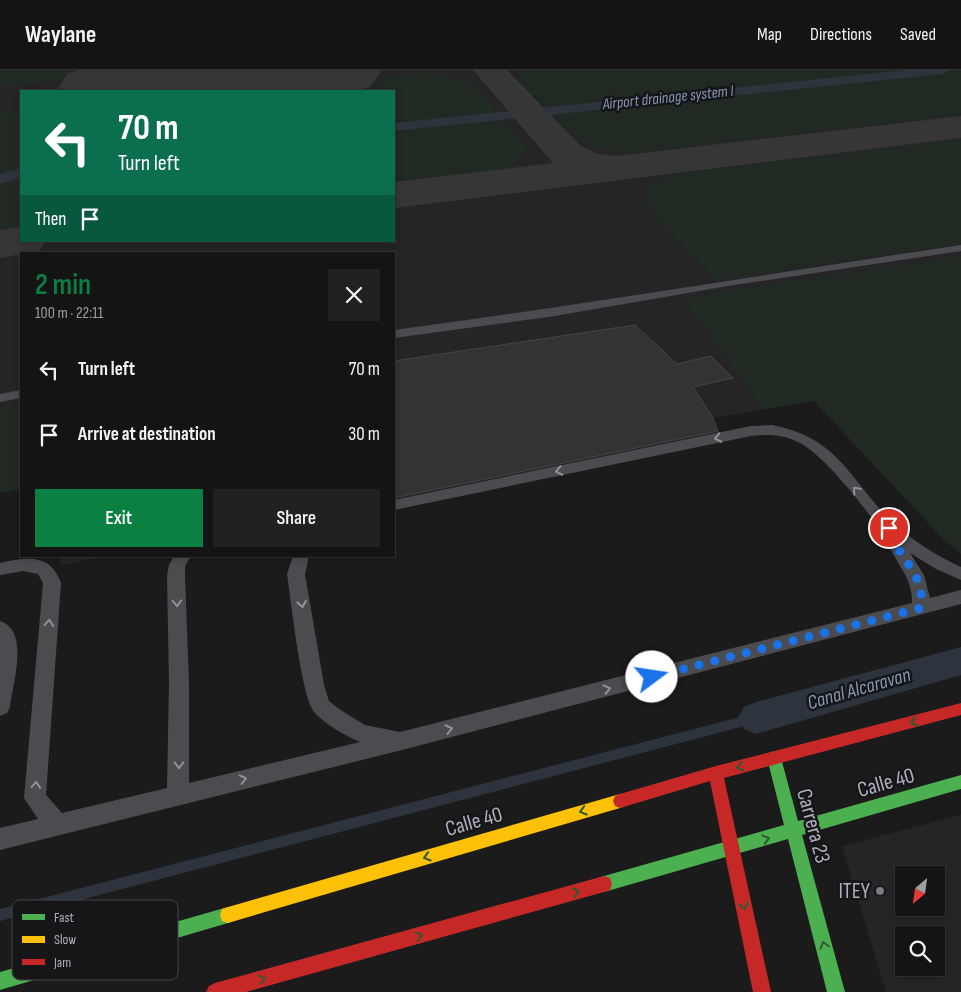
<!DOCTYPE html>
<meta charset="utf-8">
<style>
:root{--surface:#141415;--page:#212122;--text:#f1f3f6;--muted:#9d9ea0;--line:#333334;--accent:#0b8043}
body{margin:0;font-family:"Sofia Sans Condensed",sans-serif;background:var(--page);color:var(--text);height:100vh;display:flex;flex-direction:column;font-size:19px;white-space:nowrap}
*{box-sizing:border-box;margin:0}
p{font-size:16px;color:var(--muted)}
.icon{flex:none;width:28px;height:28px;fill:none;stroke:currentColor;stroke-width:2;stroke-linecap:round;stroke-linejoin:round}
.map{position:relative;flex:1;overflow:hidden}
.drawer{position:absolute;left:20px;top:182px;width:375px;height:305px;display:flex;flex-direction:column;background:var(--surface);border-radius:0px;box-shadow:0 2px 8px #0003,0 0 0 1px var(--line)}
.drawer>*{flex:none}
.hud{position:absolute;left:20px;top:20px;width:375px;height:152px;border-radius:0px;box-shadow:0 2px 8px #0003,0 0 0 1px var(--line);background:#0b6e4f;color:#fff;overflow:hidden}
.needle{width:32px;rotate:209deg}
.fabs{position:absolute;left:895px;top:796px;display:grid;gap:10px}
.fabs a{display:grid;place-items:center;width:50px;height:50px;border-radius:0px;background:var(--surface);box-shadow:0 2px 8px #0003,0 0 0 1px var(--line);font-size:25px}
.pin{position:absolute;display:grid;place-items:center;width:42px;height:42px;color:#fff;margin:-21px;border:2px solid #fff;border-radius:50%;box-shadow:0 1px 5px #0007}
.me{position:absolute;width:55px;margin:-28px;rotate:76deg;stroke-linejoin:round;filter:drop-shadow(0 0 4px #0008)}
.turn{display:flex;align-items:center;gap:18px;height:105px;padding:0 15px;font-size:22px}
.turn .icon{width:65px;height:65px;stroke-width:2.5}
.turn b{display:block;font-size:35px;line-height:42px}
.then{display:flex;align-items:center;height:48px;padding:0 15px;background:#0003;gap:10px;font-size:19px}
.round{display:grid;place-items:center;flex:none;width:52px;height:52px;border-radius:0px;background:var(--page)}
.headline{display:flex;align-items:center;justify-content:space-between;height:85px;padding:0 15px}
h1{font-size:30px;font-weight:600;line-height:38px;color:var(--accent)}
.cta{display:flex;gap:10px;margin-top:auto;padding:10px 15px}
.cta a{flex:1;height:58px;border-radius:0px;background:var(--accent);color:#fff;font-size:20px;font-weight:600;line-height:58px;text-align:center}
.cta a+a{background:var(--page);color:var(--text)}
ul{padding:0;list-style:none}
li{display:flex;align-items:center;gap:15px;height:65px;padding:0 15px}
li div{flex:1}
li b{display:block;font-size:19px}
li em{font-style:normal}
header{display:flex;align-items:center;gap:30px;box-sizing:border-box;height:70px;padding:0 25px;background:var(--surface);border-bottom:1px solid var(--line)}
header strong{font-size:24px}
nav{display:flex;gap:28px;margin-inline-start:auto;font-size:18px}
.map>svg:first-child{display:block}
</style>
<header>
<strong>Waylane</strong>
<nav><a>Map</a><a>Directions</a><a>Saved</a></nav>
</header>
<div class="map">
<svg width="961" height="922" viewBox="0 0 961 922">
<rect width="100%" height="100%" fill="#1b1b1c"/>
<!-- built -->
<g fill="#252528" fill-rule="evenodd">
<path d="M 0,0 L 961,0 L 961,484 L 944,470 L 814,331 L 713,348 L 720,364 L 607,390 L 394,433 L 394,184 L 21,184 L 21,419 L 0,422 ZM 21,21 L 394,21 L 394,171 L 21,171 Z"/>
<path d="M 60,486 L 110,486 L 61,495 Z"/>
<path d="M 961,745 L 961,922 L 886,922 L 842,776 ZM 904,805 L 936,805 L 936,838 L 904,838 ZM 904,865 L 936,865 L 936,898 L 904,898 Z"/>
</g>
<!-- green -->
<g fill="#212923">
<path d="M 0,0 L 187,0 L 0,16 Z"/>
<path d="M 526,0 L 961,0 L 961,44 L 637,83 C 621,82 602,82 588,74 C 566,62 536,27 517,9 Z"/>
<path d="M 429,3 L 454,7 L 472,12 L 526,76 C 525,79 524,85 521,87 C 503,106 422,110 394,113 L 394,21 L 238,21 Z"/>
<path d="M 21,42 L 21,157 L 0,159 L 0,44 Z"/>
<path d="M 961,69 L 961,173 L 717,210 L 642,132 L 646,117 L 674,104 Z"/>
<path d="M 961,186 L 961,484 L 944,470 L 814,331 L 764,339 L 683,228 Z"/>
<path d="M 21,334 L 21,419 L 0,422 L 0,338 Z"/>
</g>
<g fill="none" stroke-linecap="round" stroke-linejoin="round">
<!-- stream -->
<path fill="#2e343e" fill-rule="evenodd" d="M 756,643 L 760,645 L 761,648 L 760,651 L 756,653 L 0,851 L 0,839 Z"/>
<!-- canal -->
<g fill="#2e343e" fill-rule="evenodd">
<path d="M 906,0 L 949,0 L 943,4 L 394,61 L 394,53 Z"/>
<path d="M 21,98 L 21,108 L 0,114 L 0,104 Z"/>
<path d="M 961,577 L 961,605 L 756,664 L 744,659 L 738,648 L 744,637 L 756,632 Z"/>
</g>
<!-- taxiway -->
<g fill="#363638" fill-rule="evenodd">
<path d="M 473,0 L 507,0 L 581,76 L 599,84 L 616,86 L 961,46 L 961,68 L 394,138 L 394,112 L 553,93 Z"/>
<path d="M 21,157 L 21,171 L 46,171 L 39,181 L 0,188 L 0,160 Z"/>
</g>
<!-- runway -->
<path fill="#363638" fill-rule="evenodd" d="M 79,0 L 382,0 L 370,17 L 354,21 L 56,21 L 68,3 Z"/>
</g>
<!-- building -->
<path fill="#333334" stroke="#444548" d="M 635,255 L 677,294 L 711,286 L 733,308 L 693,317 L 713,348 L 718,361 L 394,428 L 394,291 Z"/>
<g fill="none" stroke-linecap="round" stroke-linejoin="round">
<!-- lane -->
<g fill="#4b4c4f" fill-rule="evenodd">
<path d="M 961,175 L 961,181 L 728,216 L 555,246 L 394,268 L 394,260 C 583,235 772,203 961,175 Z"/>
<path d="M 21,320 L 21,328 L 0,332 L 0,324 Z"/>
<path d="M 772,355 C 841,368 849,411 894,453 C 913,471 937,486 961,497 L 961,510 L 936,499 L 910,483 L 924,505 L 930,528 L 961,520 L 961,534 L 402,680 L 0,780 L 0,758 L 38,749 L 24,728 L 43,513 L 38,504 L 23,501 L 0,505 L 0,493 C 27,487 50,483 61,513 L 46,725 L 62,743 L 167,718 L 169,613 L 167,506 L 169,495 L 174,486 L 191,486 L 185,496 L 185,506 L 189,613 L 189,713 L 360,672 C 346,666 326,655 315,643 C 301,628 291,529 287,504 L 293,486 L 309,486 L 305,504 L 324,615 L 329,631 L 339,639 L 365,655 L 400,662 L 912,533 C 913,511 900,498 891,480 C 887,474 885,465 881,460 C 863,436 825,386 800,373 C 783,364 769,364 751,366 L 394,440 L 394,430 L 751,356 Z"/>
<path d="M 0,551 C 30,561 13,613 10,637 L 7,643 L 0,646 Z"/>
</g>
<!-- fast -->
<g fill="#4caf50" fill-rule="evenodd">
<path d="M 774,681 L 779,683 L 781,688 L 798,751 L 961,705 L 961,719 L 802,765 L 845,922 L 827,922 L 788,769 L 604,822 L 598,820 L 596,814 L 598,808 L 604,806 L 784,755 L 767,688 L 769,683 Z"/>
<path d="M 228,837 L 234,839 L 236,845 L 234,851 L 228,853 L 0,920 L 0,902 Z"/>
</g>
<!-- slow -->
<path fill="#ffc107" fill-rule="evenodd" d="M 620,724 L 625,726 L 627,731 L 625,736 L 620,738 L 228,853 L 222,851 L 220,845 L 222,839 L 228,837 Z"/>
<!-- jam -->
<g fill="#c62828" fill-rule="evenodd">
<path d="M 961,633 L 961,645 L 724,708 L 771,922 L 753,922 L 710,711 L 620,738 L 615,736 L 613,731 L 615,726 L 620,724 L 716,696 Z"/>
<path d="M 604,806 L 610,808 L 612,814 L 610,820 L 604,822 L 246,922 L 206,922 L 209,916 L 215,913 Z"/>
</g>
</g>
<!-- one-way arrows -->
<defs><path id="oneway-chevron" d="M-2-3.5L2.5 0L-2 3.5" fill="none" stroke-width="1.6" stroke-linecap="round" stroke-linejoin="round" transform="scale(1.25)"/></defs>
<g stroke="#90929b">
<use href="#oneway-chevron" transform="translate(718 368) rotate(168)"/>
<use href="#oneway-chevron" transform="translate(559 401) rotate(168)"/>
<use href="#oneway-chevron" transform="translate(856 420) rotate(-131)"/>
<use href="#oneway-chevron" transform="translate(177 533) rotate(88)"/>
<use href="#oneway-chevron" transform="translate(302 534) rotate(81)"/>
<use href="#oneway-chevron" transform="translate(49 553) rotate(-85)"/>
<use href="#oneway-chevron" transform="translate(607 619) rotate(-14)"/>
<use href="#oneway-chevron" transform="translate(449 659) rotate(-14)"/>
<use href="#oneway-chevron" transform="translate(179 695) rotate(89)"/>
<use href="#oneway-chevron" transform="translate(243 709) rotate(-14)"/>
<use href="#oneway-chevron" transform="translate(36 715) rotate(-85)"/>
</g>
<g stroke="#2e5a31">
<use href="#oneway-chevron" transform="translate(914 652) rotate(165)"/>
<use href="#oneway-chevron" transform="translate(740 697) rotate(166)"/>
<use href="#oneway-chevron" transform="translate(583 741) rotate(164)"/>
<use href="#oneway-chevron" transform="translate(766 769) rotate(-16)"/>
<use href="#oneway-chevron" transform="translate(427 787) rotate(164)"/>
<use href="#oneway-chevron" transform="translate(576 822) rotate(-15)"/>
<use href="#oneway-chevron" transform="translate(744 836) rotate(78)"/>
<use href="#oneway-chevron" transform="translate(419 866) rotate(-15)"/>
<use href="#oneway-chevron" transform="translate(824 875) rotate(-105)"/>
<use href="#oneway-chevron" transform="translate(262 909) rotate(-15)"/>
</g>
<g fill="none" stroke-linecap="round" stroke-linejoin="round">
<!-- route -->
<path stroke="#1a73e8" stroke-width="9" stroke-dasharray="0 16.2" d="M 652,607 L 921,538 C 926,503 897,489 889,458"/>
</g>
<!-- markers -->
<circle fill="#7a7c84" stroke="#161518" stroke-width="2" cx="880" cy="821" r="5"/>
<g text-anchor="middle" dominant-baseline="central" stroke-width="5" stroke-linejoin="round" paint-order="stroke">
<!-- far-water labels -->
<g font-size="16" font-style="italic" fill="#8598b6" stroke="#161518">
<text transform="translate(668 28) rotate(-6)">Airport drainage system I</text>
</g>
<!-- water labels -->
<g font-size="20" font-style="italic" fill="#8598b6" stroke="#161518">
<text transform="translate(859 619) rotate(-16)">Canal Alcaravan</text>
</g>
<!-- near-street labels -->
<g font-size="22" fill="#adb0bc" stroke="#161518">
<text transform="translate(886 713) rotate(-16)">Calle 40</text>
<text transform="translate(474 752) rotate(-16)">Calle 40</text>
<text transform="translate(813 756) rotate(75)">Carrera 23</text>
</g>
<!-- near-poi labels -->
<g font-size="22" fill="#adb0bc" stroke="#161518" text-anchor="end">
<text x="870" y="821">ITEY</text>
</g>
</g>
<!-- legend -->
<rect x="12" y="830" width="166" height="80" rx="8" fill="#161518" stroke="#434449" stroke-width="1"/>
<rect x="22" y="844" width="23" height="6" fill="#4caf50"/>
<rect x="22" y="866" width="23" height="7" fill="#ffc107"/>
<rect x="22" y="889" width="23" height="6" fill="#c62828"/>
<g font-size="14" fill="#adb0bc">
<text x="54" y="852">Fast</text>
<text x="54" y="874">Slow</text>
<text x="54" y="897">Jam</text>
</g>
</svg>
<div class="fabs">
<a><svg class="needle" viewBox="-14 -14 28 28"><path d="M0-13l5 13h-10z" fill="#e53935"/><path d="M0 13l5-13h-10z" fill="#9d9ea0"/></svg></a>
<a><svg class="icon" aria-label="search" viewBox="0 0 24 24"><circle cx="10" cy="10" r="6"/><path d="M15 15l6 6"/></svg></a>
</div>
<div class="pin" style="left:889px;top:458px;background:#d93025"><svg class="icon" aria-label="arrive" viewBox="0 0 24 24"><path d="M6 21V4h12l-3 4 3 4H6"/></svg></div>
<svg class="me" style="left:652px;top:607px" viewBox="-20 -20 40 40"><circle r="19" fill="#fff"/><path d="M0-13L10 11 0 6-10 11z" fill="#1a73e8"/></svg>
<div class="hud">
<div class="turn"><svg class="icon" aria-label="left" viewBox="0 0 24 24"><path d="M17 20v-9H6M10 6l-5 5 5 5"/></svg><div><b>70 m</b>Turn left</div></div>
<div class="then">Then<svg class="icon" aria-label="arrive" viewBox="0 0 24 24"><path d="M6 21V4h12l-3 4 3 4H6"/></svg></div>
</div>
<section class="drawer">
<div class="headline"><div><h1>2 min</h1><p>100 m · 22:11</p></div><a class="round"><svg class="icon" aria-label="close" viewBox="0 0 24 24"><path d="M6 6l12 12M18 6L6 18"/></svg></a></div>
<ul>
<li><svg class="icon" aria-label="left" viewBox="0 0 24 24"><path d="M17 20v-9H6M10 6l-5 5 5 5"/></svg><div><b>Turn left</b></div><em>70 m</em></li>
<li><svg class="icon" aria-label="arrive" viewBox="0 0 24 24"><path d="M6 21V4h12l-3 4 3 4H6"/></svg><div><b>Arrive at destination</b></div><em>30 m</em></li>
</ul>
<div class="cta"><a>Exit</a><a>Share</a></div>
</section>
</div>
